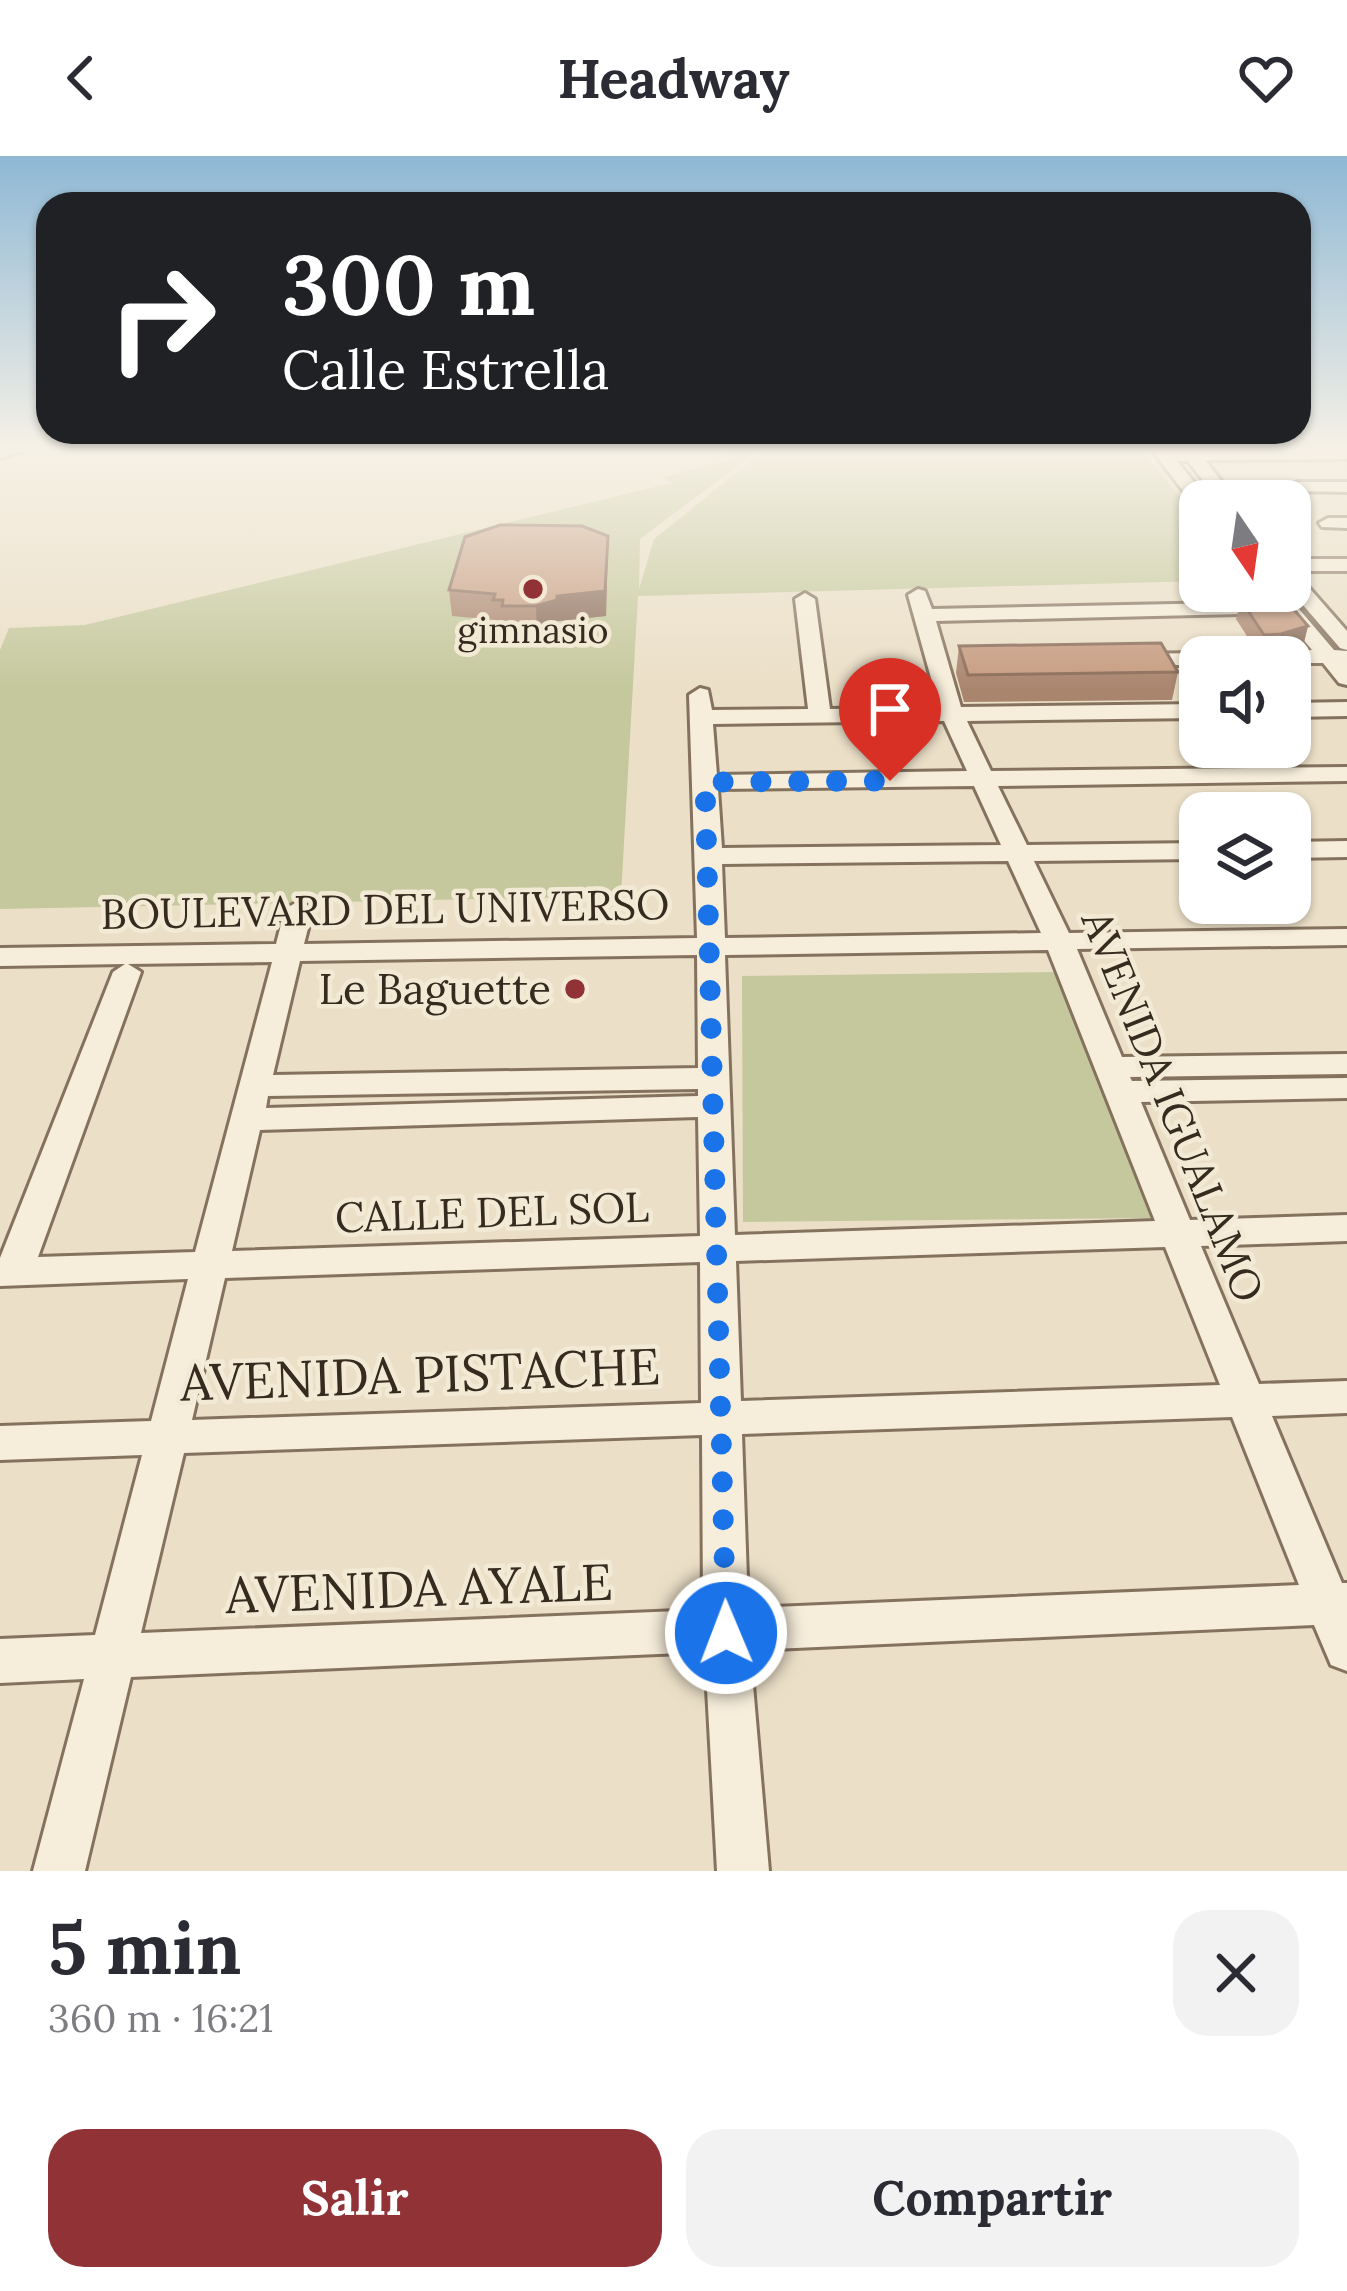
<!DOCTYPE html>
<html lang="es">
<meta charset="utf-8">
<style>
:root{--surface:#fff;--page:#f2f2f3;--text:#2b2b33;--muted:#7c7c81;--accent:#903236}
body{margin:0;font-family:Lora,serif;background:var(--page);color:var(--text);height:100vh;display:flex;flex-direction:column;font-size:45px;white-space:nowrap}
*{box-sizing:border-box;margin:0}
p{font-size:39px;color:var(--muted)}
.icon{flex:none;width:66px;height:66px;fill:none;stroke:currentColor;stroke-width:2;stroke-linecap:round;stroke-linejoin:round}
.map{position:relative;height:1715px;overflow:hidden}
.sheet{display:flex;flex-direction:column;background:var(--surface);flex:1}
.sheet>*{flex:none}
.hud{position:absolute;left:36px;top:36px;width:1275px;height:252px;border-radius:36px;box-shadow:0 3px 9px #0004;background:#202124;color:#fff;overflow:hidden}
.needle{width:78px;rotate:167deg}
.tools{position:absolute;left:1179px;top:324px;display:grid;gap:24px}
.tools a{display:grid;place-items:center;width:132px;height:132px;border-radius:24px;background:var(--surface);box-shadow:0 3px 9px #0004;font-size:60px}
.pin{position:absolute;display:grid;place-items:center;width:102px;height:102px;color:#fff;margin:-123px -51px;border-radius:50% 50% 50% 0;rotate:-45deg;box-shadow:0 0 12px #0007}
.pin .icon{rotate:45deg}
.me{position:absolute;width:132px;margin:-66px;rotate:359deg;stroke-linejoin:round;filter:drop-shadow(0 0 9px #0008)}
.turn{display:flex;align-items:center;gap:42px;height:252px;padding:0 48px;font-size:54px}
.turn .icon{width:156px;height:156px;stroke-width:2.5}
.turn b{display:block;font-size:84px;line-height:102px}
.round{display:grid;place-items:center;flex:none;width:126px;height:126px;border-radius:36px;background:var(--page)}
.headline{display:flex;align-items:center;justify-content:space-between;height:204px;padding:0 48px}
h1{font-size:72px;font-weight:800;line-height:90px}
.button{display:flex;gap:24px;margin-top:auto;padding:24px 48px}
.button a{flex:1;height:138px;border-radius:36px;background:var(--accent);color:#fff;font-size:48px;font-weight:800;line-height:138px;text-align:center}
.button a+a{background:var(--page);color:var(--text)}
header{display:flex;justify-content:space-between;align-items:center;height:156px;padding:0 48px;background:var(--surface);font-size:54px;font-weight:800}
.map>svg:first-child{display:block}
</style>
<header><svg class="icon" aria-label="back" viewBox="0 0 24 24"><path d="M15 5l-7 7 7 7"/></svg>Headway<svg class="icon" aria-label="heart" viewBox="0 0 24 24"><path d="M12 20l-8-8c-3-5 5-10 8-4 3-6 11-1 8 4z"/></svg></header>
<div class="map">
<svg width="1347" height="1715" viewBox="0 0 1347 1715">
<rect width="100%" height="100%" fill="#ebdfc7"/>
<!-- green -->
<g fill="#c4c89c">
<path d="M 732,293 L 760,293 L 640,383 L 639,433 L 654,383 L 766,293 L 1140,293 L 1200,365 L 1200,425 L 638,440 L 621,740 L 0,753 L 0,494 L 9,472 L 85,469 L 671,327 L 663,321 L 734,303 L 721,296 Z"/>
<path d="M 1056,816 L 1154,1062 L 743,1066 L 742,820 Z"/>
</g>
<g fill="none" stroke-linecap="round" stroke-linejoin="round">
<!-- minor casing -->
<g stroke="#85725e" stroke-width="6">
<g id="minor">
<path d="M 0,293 L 27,293 L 0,302 Z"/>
<path d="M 1151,293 L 1347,293 L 1347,303 L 1205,304 L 1237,345 L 1219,345 L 1188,305 L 1177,305 L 1209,345 L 1200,345 L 1200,350 L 1194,349 Z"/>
<path d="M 1297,326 L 1347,326 L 1347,336 L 1291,335 L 1288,331 Z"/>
<path d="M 1328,362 L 1347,362 L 1347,372 L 1322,371 L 1319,367 Z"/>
<rect x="1290" y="403" width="57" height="12"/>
<path d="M 1290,416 L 1297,418 L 1347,475 L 1347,494 L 1340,492 L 1290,434 Z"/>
<path d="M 918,433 L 925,435 L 932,453 L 1272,446 L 1281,438 L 1288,440 L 1334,494 L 1347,495 L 1347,529 L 1339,527 L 1323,507 L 1290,507 L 1290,501 L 1279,501 L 1282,496 L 1312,494 L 1281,457 L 936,465 L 961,551 L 1200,548 L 1200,562 L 967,565 L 991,615 L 1347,611 L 1347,625 L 998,630 L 1027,689 L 1200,687 L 1200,703 L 1034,705 L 1069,777 L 1347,773 L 1347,789 L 1077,793 L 1122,901 L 1347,898 L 1347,918 L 1130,921 L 1132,925 L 1347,922 L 1347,942 L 1141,946 L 1190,1064 L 1347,1059 L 1347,1085 L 1201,1090 L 1259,1228 L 1347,1225 L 1347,1257 L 1272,1260 L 1342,1427 L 1347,1427 L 1347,1515 L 1331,1509 L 1314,1469 L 750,1494 L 769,1715 L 717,1715 L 705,1496 L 131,1521 L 85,1715 L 33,1715 L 84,1523 L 0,1527 L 0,1483 L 95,1479 L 142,1299 L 0,1304 L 0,1270 L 151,1265 L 188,1123 L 0,1130 L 0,1102 L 113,816 L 125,808 L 0,810 L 0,792 L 276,788 L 285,753 L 299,745 L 313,753 L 304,788 L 697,782 L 689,539 L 700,532 L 708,534 L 712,554 L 808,553 L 795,443 L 805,437 L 815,443 L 830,553 L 939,551 L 908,439 ZM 944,565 L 967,615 L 717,619 L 713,568 ZM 974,630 L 1001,689 L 722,692 L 718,633 ZM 1008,705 L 1041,777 L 725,782 L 722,708 ZM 1048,794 L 1155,1065 L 735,1079 L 725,799 ZM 697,799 L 698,912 L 273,919 L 300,805 ZM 272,806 L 195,1096 L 38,1101 L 141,816 L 128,808 ZM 698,933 L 698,940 L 266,952 L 268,940 ZM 698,961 L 700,1080 L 232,1095 L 260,974 ZM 1165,1091 L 1220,1229 L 741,1245 L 736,1105 ZM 700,1106 L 701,1247 L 192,1264 L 225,1122 ZM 1232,1261 L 1299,1429 L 748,1452 L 742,1278 ZM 702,1279 L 703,1454 L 141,1477 L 184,1297 Z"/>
<path d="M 1128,498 L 1200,497 L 1209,501 L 1200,501 L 1200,509 L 1120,509 L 1117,504 Z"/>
<path d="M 1347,546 L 1347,560 L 1290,561 L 1290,547 Z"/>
<path d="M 1347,685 L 1347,701 L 1290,702 L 1290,686 Z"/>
</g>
</g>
<!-- minor -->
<use href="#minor" fill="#f6edda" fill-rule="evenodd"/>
</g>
<!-- wall -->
<g fill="#aa856e">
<path d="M 608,380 L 606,460 L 558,465 L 558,471 L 537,476 L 504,476 L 503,470 L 495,470 L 495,464 L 452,460 L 449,434 Z"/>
<path d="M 1241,444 L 1308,470 L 1303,490 L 1276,499 L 1259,499 L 1236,463 Z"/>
<path d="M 959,490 L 1178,516 L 1172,544 L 964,546 L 956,517 Z"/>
</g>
<!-- shaded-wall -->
<g fill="#8b6c5a">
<path d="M 608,380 L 606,460 L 558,465 L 558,471 L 537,476 L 536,450 L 557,440 Z"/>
<path d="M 1308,470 L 1303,490 L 1276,499 L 1281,478 Z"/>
</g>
<!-- building -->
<g fill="#c69b80" stroke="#8b6c5a" stroke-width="3">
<path d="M 500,369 L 582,370 L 608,380 L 605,435 L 557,440 L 557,444 L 536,450 L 502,450 L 503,444 L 493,444 L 495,438 L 449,434 L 465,381 Z"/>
<path d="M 1285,443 L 1308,470 L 1281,478 L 1264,479 L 1241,444 Z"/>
<path d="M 1161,487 L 1178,516 L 968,519 L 959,490 Z"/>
</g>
<!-- sky -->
<linearGradient id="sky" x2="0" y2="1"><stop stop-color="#8eb8d5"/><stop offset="0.55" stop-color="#f6f1e6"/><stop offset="1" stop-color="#f6f1e6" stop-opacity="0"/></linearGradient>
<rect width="1347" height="533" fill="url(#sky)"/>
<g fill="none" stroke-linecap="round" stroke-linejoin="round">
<!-- route -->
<path stroke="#1a73e8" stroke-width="21" stroke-dasharray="0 37.8" d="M 726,1477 L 705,626 L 890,625"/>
</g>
<!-- markers -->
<g fill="#903236" stroke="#f3ead6" stroke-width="4.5">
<circle cx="533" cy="433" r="12"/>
<circle cx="575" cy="833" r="12"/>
</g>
<g text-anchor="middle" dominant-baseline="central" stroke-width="9" stroke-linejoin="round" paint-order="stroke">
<!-- far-poi labels -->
<g font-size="36" fill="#372b20" stroke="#f3ead6">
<text x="533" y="474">gimnasio</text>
</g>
<!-- street labels -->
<g font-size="42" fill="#372b20" stroke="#f3ead6">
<text transform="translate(385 753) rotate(-1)">BOULEVARD DEL UNIVERSO</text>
<text transform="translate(1173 950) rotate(68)">AVENIDA IGUALAMO</text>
<text transform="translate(492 1056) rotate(-2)">CALLE DEL SOL</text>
</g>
<!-- poi labels -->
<g font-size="42" fill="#372b20" stroke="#f3ead6" text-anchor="end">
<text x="551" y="833">Le Baguette</text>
</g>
<!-- near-street labels -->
<g font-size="51" fill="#372b20" stroke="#f3ead6">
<text transform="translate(420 1218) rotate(-2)">AVENIDA PISTACHE</text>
<text transform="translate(419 1432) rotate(-2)">AVENIDA AYALE</text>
</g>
</g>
</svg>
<div class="tools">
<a><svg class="needle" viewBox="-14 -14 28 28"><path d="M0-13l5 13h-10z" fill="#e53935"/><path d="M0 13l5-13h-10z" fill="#7c7c81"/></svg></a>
<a><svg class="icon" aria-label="sound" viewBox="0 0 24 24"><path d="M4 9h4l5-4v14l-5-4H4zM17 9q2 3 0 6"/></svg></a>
<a><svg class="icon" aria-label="layers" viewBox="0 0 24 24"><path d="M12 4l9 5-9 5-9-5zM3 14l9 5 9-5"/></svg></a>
</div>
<div class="pin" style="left:890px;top:625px;background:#d93025"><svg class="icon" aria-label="arrive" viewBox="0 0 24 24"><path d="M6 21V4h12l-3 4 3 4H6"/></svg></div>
<svg class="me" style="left:726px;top:1477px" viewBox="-20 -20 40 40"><circle r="17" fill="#1a73e8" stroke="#fff" stroke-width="3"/><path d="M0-11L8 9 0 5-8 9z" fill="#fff"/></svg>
<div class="hud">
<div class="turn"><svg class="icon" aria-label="right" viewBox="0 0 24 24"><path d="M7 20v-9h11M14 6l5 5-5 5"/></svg><div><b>300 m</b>Calle Estrella</div></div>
</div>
</div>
<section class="sheet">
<div class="headline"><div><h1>5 min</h1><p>360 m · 16:21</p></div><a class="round"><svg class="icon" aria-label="close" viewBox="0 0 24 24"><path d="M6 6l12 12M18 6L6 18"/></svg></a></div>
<div class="button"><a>Salir</a><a>Compartir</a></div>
</section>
